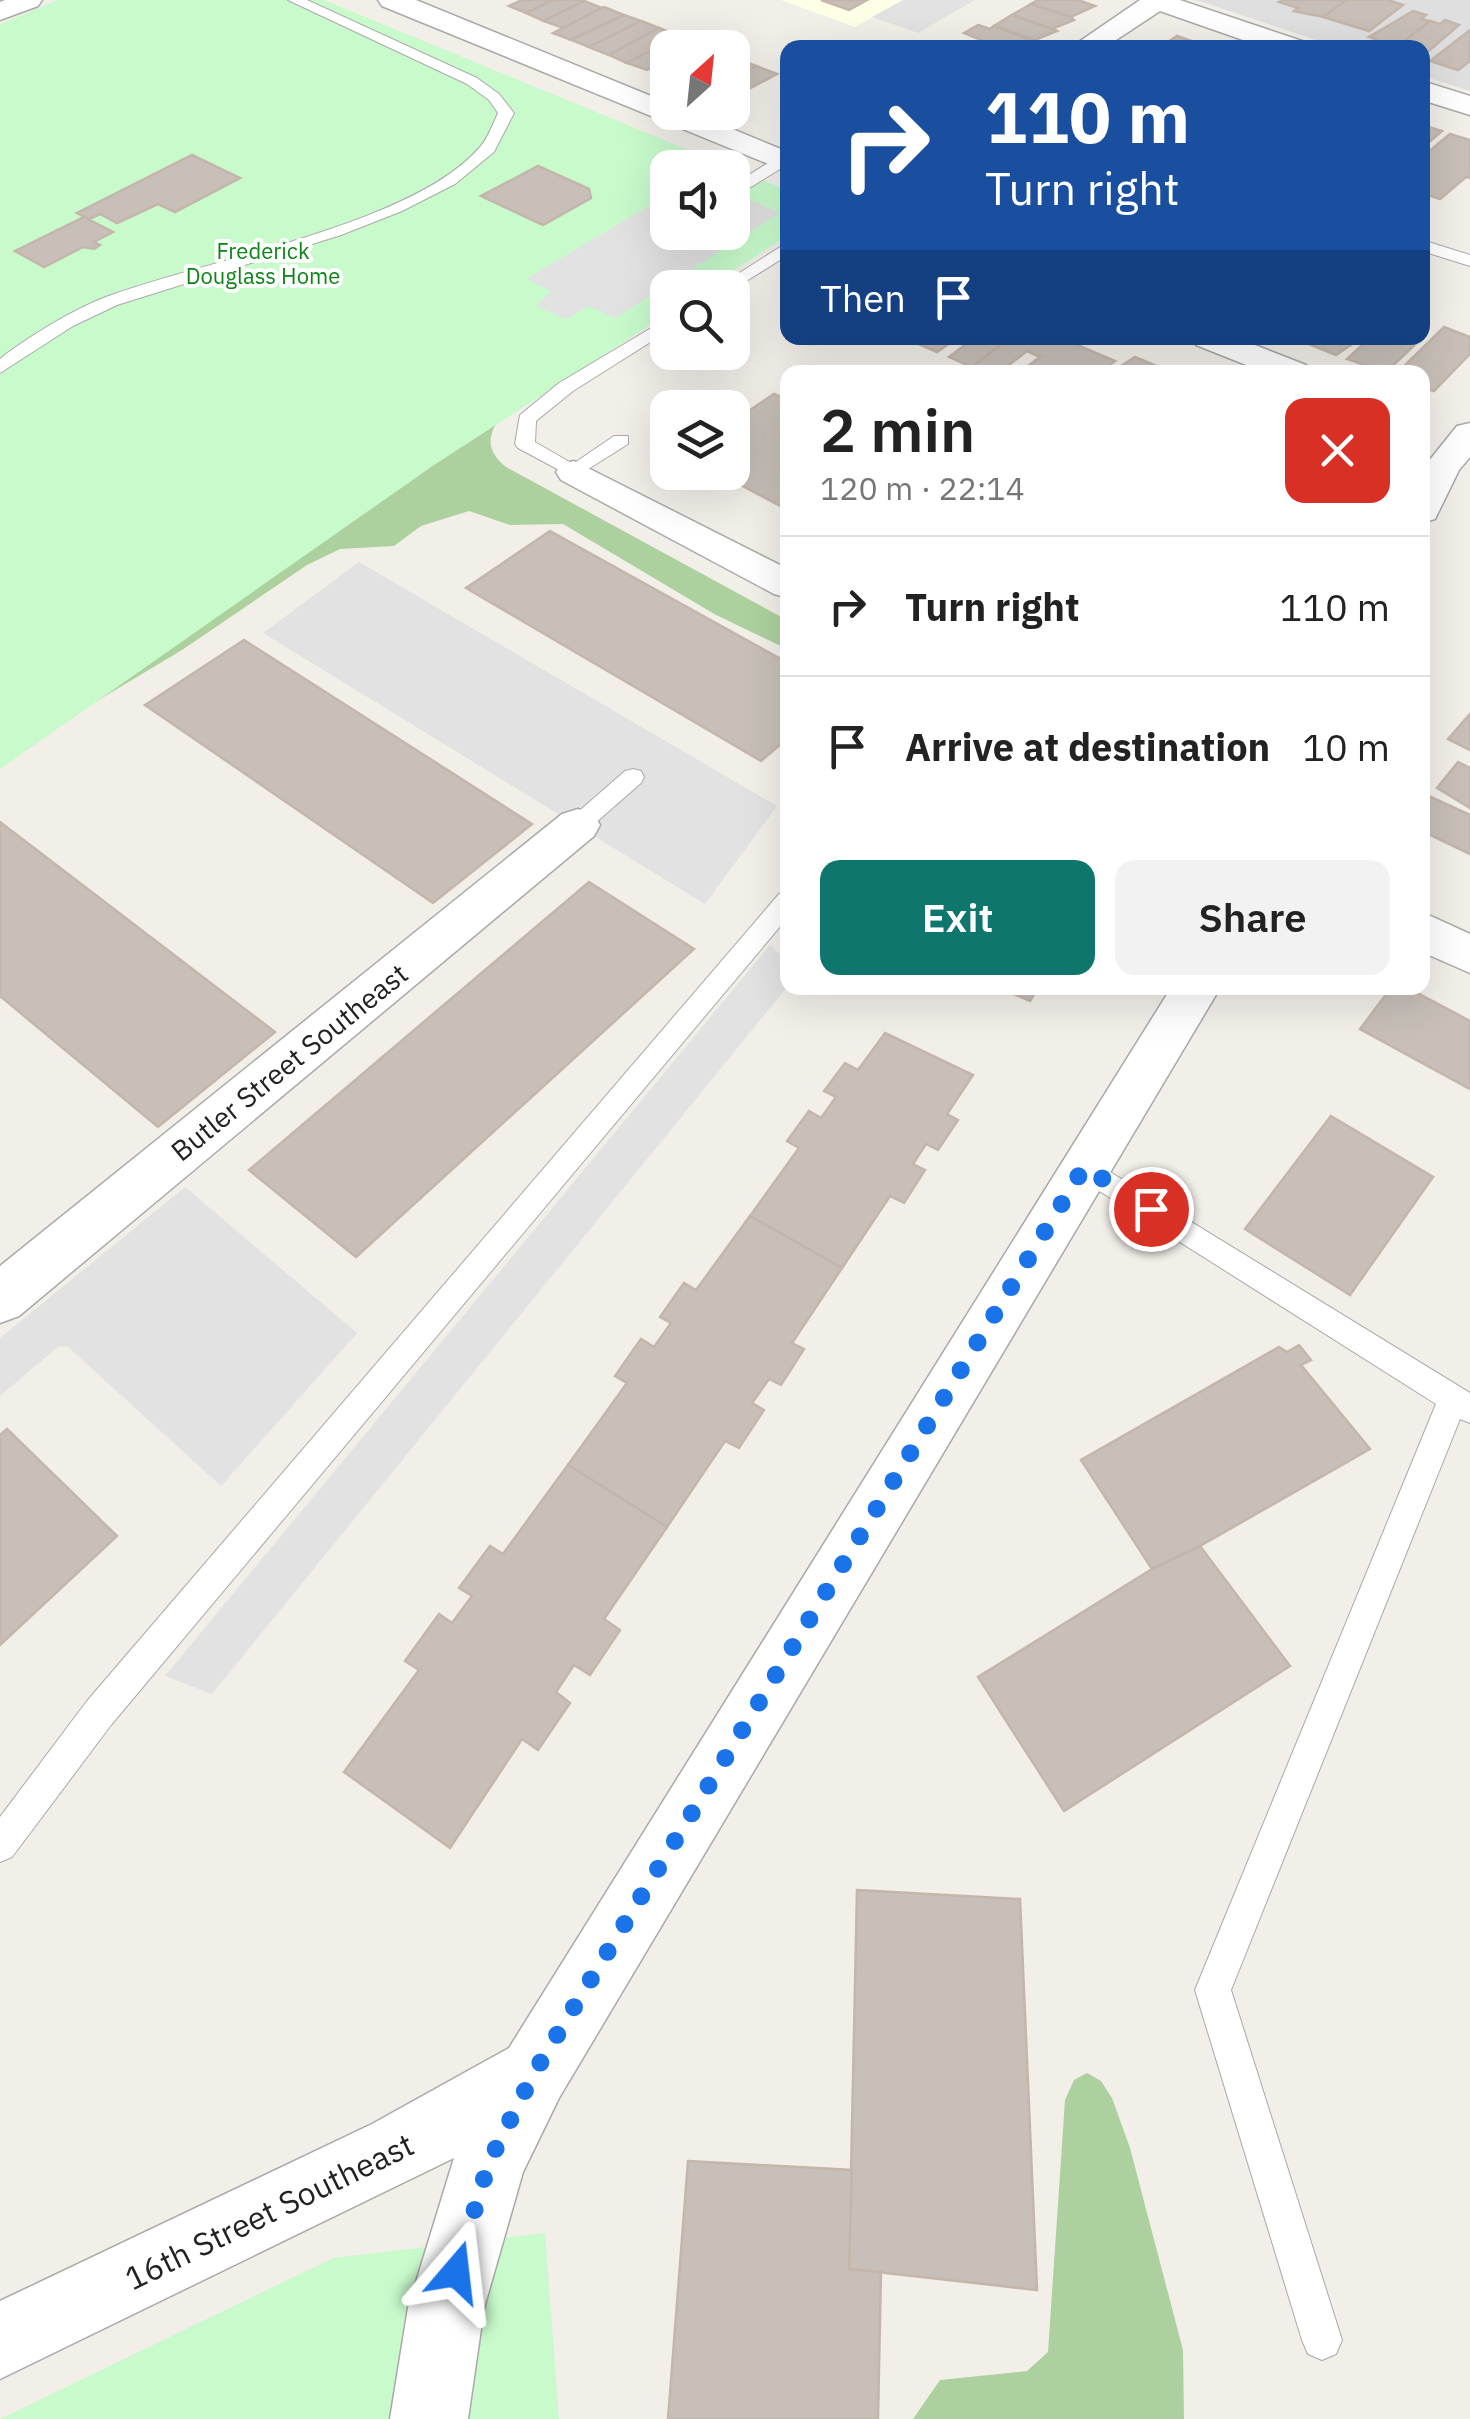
<!DOCTYPE html>
<meta charset="utf-8">
<style>
:root{--surface:#fff;--page:#f2f2f2;--text:#222;--muted:#767676;--line:#e0e0e0;--accent:#0f766e}
body{margin:0;font-family:"IBM Plex Sans",sans-serif;background:var(--page);color:var(--text);height:100vh;display:flex;flex-direction:column;font-size:38px;white-space:nowrap}
*{box-sizing:border-box;margin:0}
p{font-size:32px;color:var(--muted)}
.icon{flex:none;width:55px;height:55px;fill:none;stroke:currentColor;stroke-width:2;stroke-linecap:round;stroke-linejoin:round}
.map{position:relative;flex:1;overflow:hidden}
.sheet{position:absolute;left:780px;top:365px;width:650px;height:630px;display:flex;flex-direction:column;background:var(--surface);border-radius:20px;box-shadow:0 10px 40px #0002}
.sheet>*{flex:none}
.hud{position:absolute;left:780px;top:40px;width:650px;height:305px;border-radius:20px;box-shadow:0 10px 40px #0002;background:#1a4fa0;color:#fff;overflow:hidden}
.needle{width:65px;rotate:27deg}
.fabs{position:absolute;left:650px;top:30px;display:grid;gap:20px}
.fabs a{display:grid;place-items:center;width:100px;height:100px;border-radius:20px;background:var(--surface);box-shadow:0 10px 40px #0002;font-size:50px}
.pin{position:absolute;display:grid;place-items:center;width:85px;height:85px;color:#fff;margin:-42px;border:5px solid #fff;border-radius:50%;box-shadow:0 2px 10px #0007}
.me{position:absolute;width:110px;margin:-55px;rotate:17deg;stroke-linejoin:round;filter:drop-shadow(0 0 8px #0008)}
.turn{display:flex;align-items:center;gap:35px;height:210px;padding:0 40px;font-size:45px}
.turn .icon{width:130px;height:130px;stroke-width:2.5}
.turn b{display:block;font-size:70px;line-height:85px}
.then{display:flex;align-items:center;height:95px;padding:0 40px;background:#0003;gap:20px;font-size:38px}
.round{display:grid;place-items:center;flex:none;width:105px;height:105px;border-radius:20px;background:var(--page)}
.summary{display:flex;align-items:center;justify-content:space-between;height:170px;padding:0 40px}
h1{font-size:60px;font-weight:600;line-height:75px}
.button{display:flex;gap:20px;margin-top:auto;padding:20px 40px}
.button a{flex:1;height:115px;border-radius:20px;background:var(--accent);color:#fff;font-size:40px;font-weight:600;line-height:115px;text-align:center}
.button a+a{background:var(--page);color:var(--text)}
ul{padding:0;list-style:none}
li{display:flex;align-items:center;gap:30px;height:140px;padding:0 40px;border-top:2px solid var(--line)}
li div{flex:1}
li b{display:block;font-size:38px}
li em{font-style:normal}
.map>svg:first-child{display:block}
</style>
<div class="map">
<svg width="1470" height="2419" viewBox="0 0 1470 2419">
<rect width="100%" height="100%" fill="#f2efe9"/>
<!-- residential -->
<path fill="#e0dfdf" d="M 1196,0 L 1470,0 L 1470,91 L 1423,76 L 1422,48 L 1337,47 Z"/>
<!-- education -->
<path fill="#ffffe5" d="M 781,0 L 903,0 L 855,27 Z"/>
<!-- forest -->
<g fill="#add19e">
<path d="M 0,405 L 496,424 C 486,441 490,454 506,467 L 787,620 L 787,649 L 716,615 L 563,524 L 510,525 L 469,511 L 421,526 L 394,546 L 340,549 L 307,565 L 182,650 L 0,759 Z"/>
<path d="M 1087,2073 L 1101,2081 L 1112,2098 L 1130,2148 L 1183,2350 L 1184,2419 L 913,2419 L 940,2380 L 1027,2371 L 1048,2352 L 1065,2100 L 1074,2080 Z"/>
</g>
<!-- park -->
<g fill="#c8facc">
<path d="M 58,0 L 324,0 L 732,168 L 668,168 L 668,232 L 732,232 L 732,168 L 787,190 L 787,236 L 708,287 L 668,288 L 667,314 L 434,465 L 0,769 L 0,24 Z"/>
<path d="M 545,2233 L 559,2419 L 0,2419 L 333,2258 Z"/>
</g>
<!-- parking -->
<g fill="#e2e2e2">
<path d="M 903,0 L 975,0 L 918,33 L 872,17 Z"/>
<path d="M 733,192 L 780,213 L 615,318 L 588,306 L 566,319 L 536,306 L 551,291 L 526,279 L 667,195 L 668,232 L 732,232 Z"/>
<path d="M 359,562 L 777,806 L 705,904 L 263,633 Z"/>
<path d="M 770,945 L 787,961 L 787,987 L 212,1694 L 165,1676 Z"/>
<path d="M 185,1187 L 357,1333 L 221,1486 L 68,1347 L 59,1346 L 0,1396 L 0,1338 Z"/>
</g>
<!-- building -->
<g fill="#c7bfb8" stroke="#c4b6ab" stroke-width="2.5">
<path d="M 522,0 L 553,0 L 526,13 L 509,6 Z"/>
<path d="M 553,0 L 581,0 L 584,1 L 544,21 L 526,13 Z"/>
<path d="M 821,0 L 867,0 L 849,10 Z"/>
<path d="M 1038,0 L 1078,0 L 1095,6 L 1071,17 L 1031,4 Z"/>
<path d="M 1283,0 L 1347,0 L 1323,17 L 1294,11 L 1298,8 L 1279,2 Z"/>
<path d="M 1347,0 L 1388,0 L 1403,5 L 1369,31 L 1323,17 Z"/>
<path d="M 584,1 L 602,8 L 563,28 L 544,21 Z"/>
<path d="M 1031,4 L 1071,17 L 1074,20 L 1052,29 L 1012,15 Z"/>
<path d="M 604,7 L 624,15 L 571,40 L 553,33 Z"/>
<path d="M 1413,11 L 1426,15 L 1421,19 L 1430,21 L 1397,47 L 1369,37 Z"/>
<path d="M 624,15 L 641,21 L 589,47 L 571,40 Z"/>
<path d="M 1012,15 L 1052,29 L 1057,31 L 1035,40 L 994,26 Z"/>
<path d="M 1445,20 L 1459,25 L 1424,55 L 1422,48 L 1397,47 L 1430,21 L 1440,24 Z"/>
<path d="M 641,21 L 659,28 L 609,55 L 589,47 Z"/>
<path d="M 978,25 L 990,29 L 994,26 L 1037,43 L 1031,47 L 1001,48 L 964,33 Z"/>
<path d="M 659,28 L 679,36 L 627,63 L 609,55 Z"/>
<path d="M 1470,30 L 1470,61 L 1458,70 L 1430,61 Z"/>
<path d="M 679,36 L 697,43 L 689,48 L 668,48 L 668,59 L 647,70 L 627,63 Z"/>
<path d="M 1177,36 L 1212,48 L 1159,48 Z"/>
<path d="M 736,58 L 756,66 L 732,79 L 732,60 Z"/>
<path d="M 756,66 L 777,74 L 732,98 L 732,79 Z"/>
<path d="M 1422,125 L 1442,131 L 1422,148 Z"/>
<path d="M 1450,134 L 1470,140 L 1470,178 L 1466,177 L 1440,199 L 1422,193 L 1422,157 Z"/>
<path d="M 192,155 L 240,178 L 175,212 L 158,204 L 117,223 L 100,214 L 89,219 L 77,213 Z"/>
<path d="M 538,166 L 589,189 L 591,198 L 543,225 L 481,196 Z"/>
<path d="M 84,217 L 113,232 L 94,242 L 100,245 L 94,249 L 83,247 L 44,267 L 15,251 Z"/>
<path d="M 1444,327 L 1470,337 L 1470,354 L 1434,391 L 1422,387 L 1422,372 L 1398,372 Z"/>
<path d="M 920,338 L 957,338 L 937,352 L 914,342 Z"/>
<path d="M 974,338 L 1010,338 L 972,367 L 949,357 Z"/>
<path d="M 1010,338 L 1073,338 L 1070,342 L 1115,361 L 1100,372 L 1020,372 L 1040,357 L 1027,351 L 1000,372 L 972,367 Z"/>
<path d="M 1308,338 L 1361,338 L 1336,355 L 1306,343 L 1311,339 Z"/>
<path d="M 1370,338 L 1422,338 L 1386,372 L 1347,359 Z"/>
<path d="M 1135,357 L 1159,367 L 1154,372 L 1112,372 Z"/>
<path d="M 774,394 L 788,400 L 788,510 L 716,472 L 732,472 L 732,422 Z"/>
<path d="M 550,531 L 788,663 L 788,738 L 761,761 L 466,588 Z"/>
<path d="M 244,640 L 532,824 L 433,903 L 145,705 Z"/>
<path d="M 1470,714 L 1470,750 L 1448,739 Z"/>
<path d="M 1458,762 L 1470,768 L 1470,808 L 1437,788 Z"/>
<path d="M 1422,793 L 1470,815 L 1470,854 L 1422,831 Z"/>
<path d="M 0,822 L 275,1032 L 158,1127 L 0,996 Z"/>
<path d="M 589,882 L 694,949 L 356,1257 L 249,1170 Z"/>
<path d="M 1000,988 L 1038,988 L 1030,1001 Z"/>
<path d="M 1391,988 L 1408,988 L 1470,1021 L 1470,1089 L 1360,1029 Z"/>
<path d="M 885,1033 L 973,1075 L 947,1114 L 958,1120 L 938,1150 L 926,1144 L 913,1164 L 925,1170 L 904,1203 L 890,1196 L 842,1268 L 750,1216 L 799,1148 L 787,1141 L 809,1111 L 821,1118 L 836,1097 L 824,1091 L 845,1063 L 858,1070 Z"/>
<path d="M 1331,1116 L 1433,1177 L 1350,1295 L 1245,1229 Z"/>
<path d="M 750,1216 L 842,1268 L 792,1343 L 804,1349 L 781,1385 L 769,1379 L 752,1403 L 764,1410 L 739,1448 L 725,1441 L 667,1527 L 568,1465 L 627,1383 L 615,1376 L 641,1339 L 654,1347 L 671,1323 L 660,1317 L 684,1283 L 696,1290 Z"/>
<path d="M 1299,1345 L 1311,1360 L 1301,1365 L 1370,1449 L 1200,1546 L 1152,1569 L 1081,1460 L 1279,1347 L 1287,1352 Z"/>
<path d="M 7,1429 L 117,1536 L 0,1645 L 0,1435 Z"/>
<path d="M 568,1465 L 667,1527 L 604,1619 L 620,1630 L 590,1675 L 574,1665 L 556,1692 L 570,1703 L 538,1750 L 522,1739 L 450,1848 L 344,1772 L 419,1670 L 405,1661 L 439,1614 L 452,1623 L 472,1596 L 459,1588 L 490,1546 L 503,1554 Z"/>
<path d="M 1200,1546 L 1290,1666 L 1064,1811 L 978,1677 L 1152,1569 Z"/>
<path d="M 857,1890 L 1020,1899 L 1037,2290 L 849,2269 Z"/>
<path d="M 688,2161 L 852,2170 L 849,2269 L 881,2272 L 878,2419 L 668,2419 Z"/>
</g>
<g fill="none" stroke-linecap="round" stroke-linejoin="round">
<!-- lane casing -->
<g stroke="#a9a9a9" stroke-width="2">
<g id="lane">
<path d="M 288,0 L 307,0 L 477,78 L 499,94 L 514,113 L 494,152 L 455,184 L 402,211 L 341,235 L 117,305 L 73,326 L 0,373 L 0,359 L 6,354 C 37,332 70,311 106,297 C 204,260 414,225 480,147 C 488,138 493,124 498,113 L 489,100 L 467,84 Z"/>
<path d="M 776,158 L 788,158 L 788,164 L 751,187 L 739,187 L 739,181 Z"/>
<path d="M 1422,240 L 1470,255 L 1470,266 L 1422,251 Z"/>
<path d="M 788,242 L 788,255 L 732,290 L 716,288 Z"/>
<path d="M 668,318 L 668,331 L 573,391 L 536,421 L 535,442 L 573,464 L 614,436 L 628,436 L 628,444 L 574,478 L 518,448 L 515,444 L 520,415 L 559,383 Z"/>
<path d="M 633,769 L 641,771 L 644,777 L 641,783 L 586,831 L 570,831 L 566,825 L 570,819 L 625,771 Z"/>
<path d="M 788,891 L 788,917 L 111,1725 L 12,1857 L 0,1862 L 0,1817 L 87,1701 L 779,894 Z"/>
<path d="M 1084,1156 L 1470,1393 L 1470,1423 L 1460,1419 L 1231,1990 L 1342,2340 L 1336,2354 L 1322,2360 L 1308,2354 L 1302,2340 L 1195,1990 L 1436,1404 L 1074,1175 L 1070,1167 L 1074,1159 Z"/>
</g>
</g>
<!-- street casing -->
<g stroke="#a9a9a9" stroke-width="3">
<g id="street">
<path d="M 5,0 L 42,0 L 38,6 L 0,20 L 0,2 Z"/>
<path d="M 378,0 L 416,0 L 668,103 L 668,112 L 691,112 L 788,152 L 788,172 L 382,6 Z"/>
<path d="M 1140,0 L 1180,0 L 1305,42 L 1309,48 L 1266,48 L 1160,11 L 1104,48 L 1070,48 Z"/>
<path d="M 1422,81 L 1470,96 L 1470,115 L 1422,100 Z"/>
<path d="M 1191,338 L 1237,338 L 1306,365 L 1311,372 L 1264,372 L 1196,345 Z"/>
<path d="M 1470,423 L 1470,457 L 1459,470 L 1435,519 L 1422,523 L 1424,467 L 1457,426 Z"/>
<path d="M 574,461 L 788,569 L 788,598 L 774,594 L 561,480 L 556,472 L 561,464 Z"/>
<path d="M 578,809 L 594,814 L 600,825 L 594,836 L 19,1316 L 0,1323 L 0,1266 L 562,814 Z"/>
<path d="M 1422,912 L 1470,934 L 1470,973 L 1422,952 Z"/>
<path d="M 1171,988 L 1220,988 L 559,2098 L 523,2172 L 484,2308 L 468,2419 L 390,2419 L 408,2308 L 454,2158 L 0,2379 L 0,2301 L 372,2124 L 509,2048 Z"/>
</g>
</g>
<!-- lane -->
<use href="#lane" fill="#fff" fill-rule="evenodd"/>
<!-- street -->
<use href="#street" fill="#fff" fill-rule="evenodd"/>
</g>
<g fill="none" stroke-linecap="round" stroke-linejoin="round">
<!-- route -->
<path stroke="#1a73e8" stroke-width="18" stroke-dasharray="0 32.4" d="M 456,2272 L 489,2162 L 534,2073 L 1084,1167 L 1151,1209"/>
</g>
<g text-anchor="middle" dominant-baseline="central" stroke-width="8" stroke-linejoin="round" paint-order="stroke">
<!-- far-park labels -->
<g font-size="22" fill="#0c8416" stroke="#fff">
<text x="263" y="250">Frederick<tspan x="263" dy="25">Douglass Home</tspan></text>
</g>
<!-- street labels -->
<g font-size="28" fill="#222" stroke="#fff">
<text transform="translate(289 1062) rotate(-39)">Butler Street Southeast</text>
</g>
<!-- near-street labels -->
<g font-size="32" fill="#222" stroke="#fff">
<text transform="translate(269 2211) rotate(-26)">16th Street Southeast</text>
</g>
</g>
</svg>
<div class="fabs">
<a><svg class="needle" viewBox="-14 -14 28 28"><path d="M0-13l5 13h-10z" fill="#e53935"/><path d="M0 13l5-13h-10z" fill="#767676"/></svg></a>
<a><svg class="icon" aria-label="sound" viewBox="0 0 24 24"><path d="M4 9h4l5-4v14l-5-4H4zM17 9q2 3 0 6"/></svg></a>
<a><svg class="icon" aria-label="search" viewBox="0 0 24 24"><circle cx="10" cy="10" r="6"/><path d="M15 15l6 6"/></svg></a>
<a><svg class="icon" aria-label="layers" viewBox="0 0 24 24"><path d="M12 4l9 5-9 5-9-5zM3 14l9 5 9-5"/></svg></a>
</div>
<div class="pin" style="left:1151px;top:1209px;background:#d93025"><svg class="icon" aria-label="arrive" viewBox="0 0 24 24"><path d="M6 21V4h12l-3 4 3 4H6"/></svg></div>
<svg class="me" style="left:456px;top:2272px" viewBox="-20 -20 40 40"><path d="M0-17L14 15 0 8-14 15z" fill="#1a73e8" stroke="#fff" stroke-width="4"/></svg>
<div class="hud">
<div class="turn"><svg class="icon" aria-label="right" viewBox="0 0 24 24"><path d="M7 20v-9h11M14 6l5 5-5 5"/></svg><div><b>110 m</b>Turn right</div></div>
<div class="then">Then<svg class="icon" aria-label="arrive" viewBox="0 0 24 24"><path d="M6 21V4h12l-3 4 3 4H6"/></svg></div>
</div>
<section class="sheet">
<div class="summary"><div><h1>2 min</h1><p>120 m · 22:14</p></div><a class="round" style="background:#d93025;color:#fff"><svg class="icon" aria-label="close" viewBox="0 0 24 24"><path d="M6 6l12 12M18 6L6 18"/></svg></a></div>
<ul>
<li><svg class="icon" aria-label="right" viewBox="0 0 24 24"><path d="M7 20v-9h11M14 6l5 5-5 5"/></svg><div><b>Turn right</b></div><em>110 m</em></li>
<li><svg class="icon" aria-label="arrive" viewBox="0 0 24 24"><path d="M6 21V4h12l-3 4 3 4H6"/></svg><div><b>Arrive at destination</b></div><em>10 m</em></li>
</ul>
<div class="button"><a>Exit</a><a>Share</a></div>
</section>
</div>
